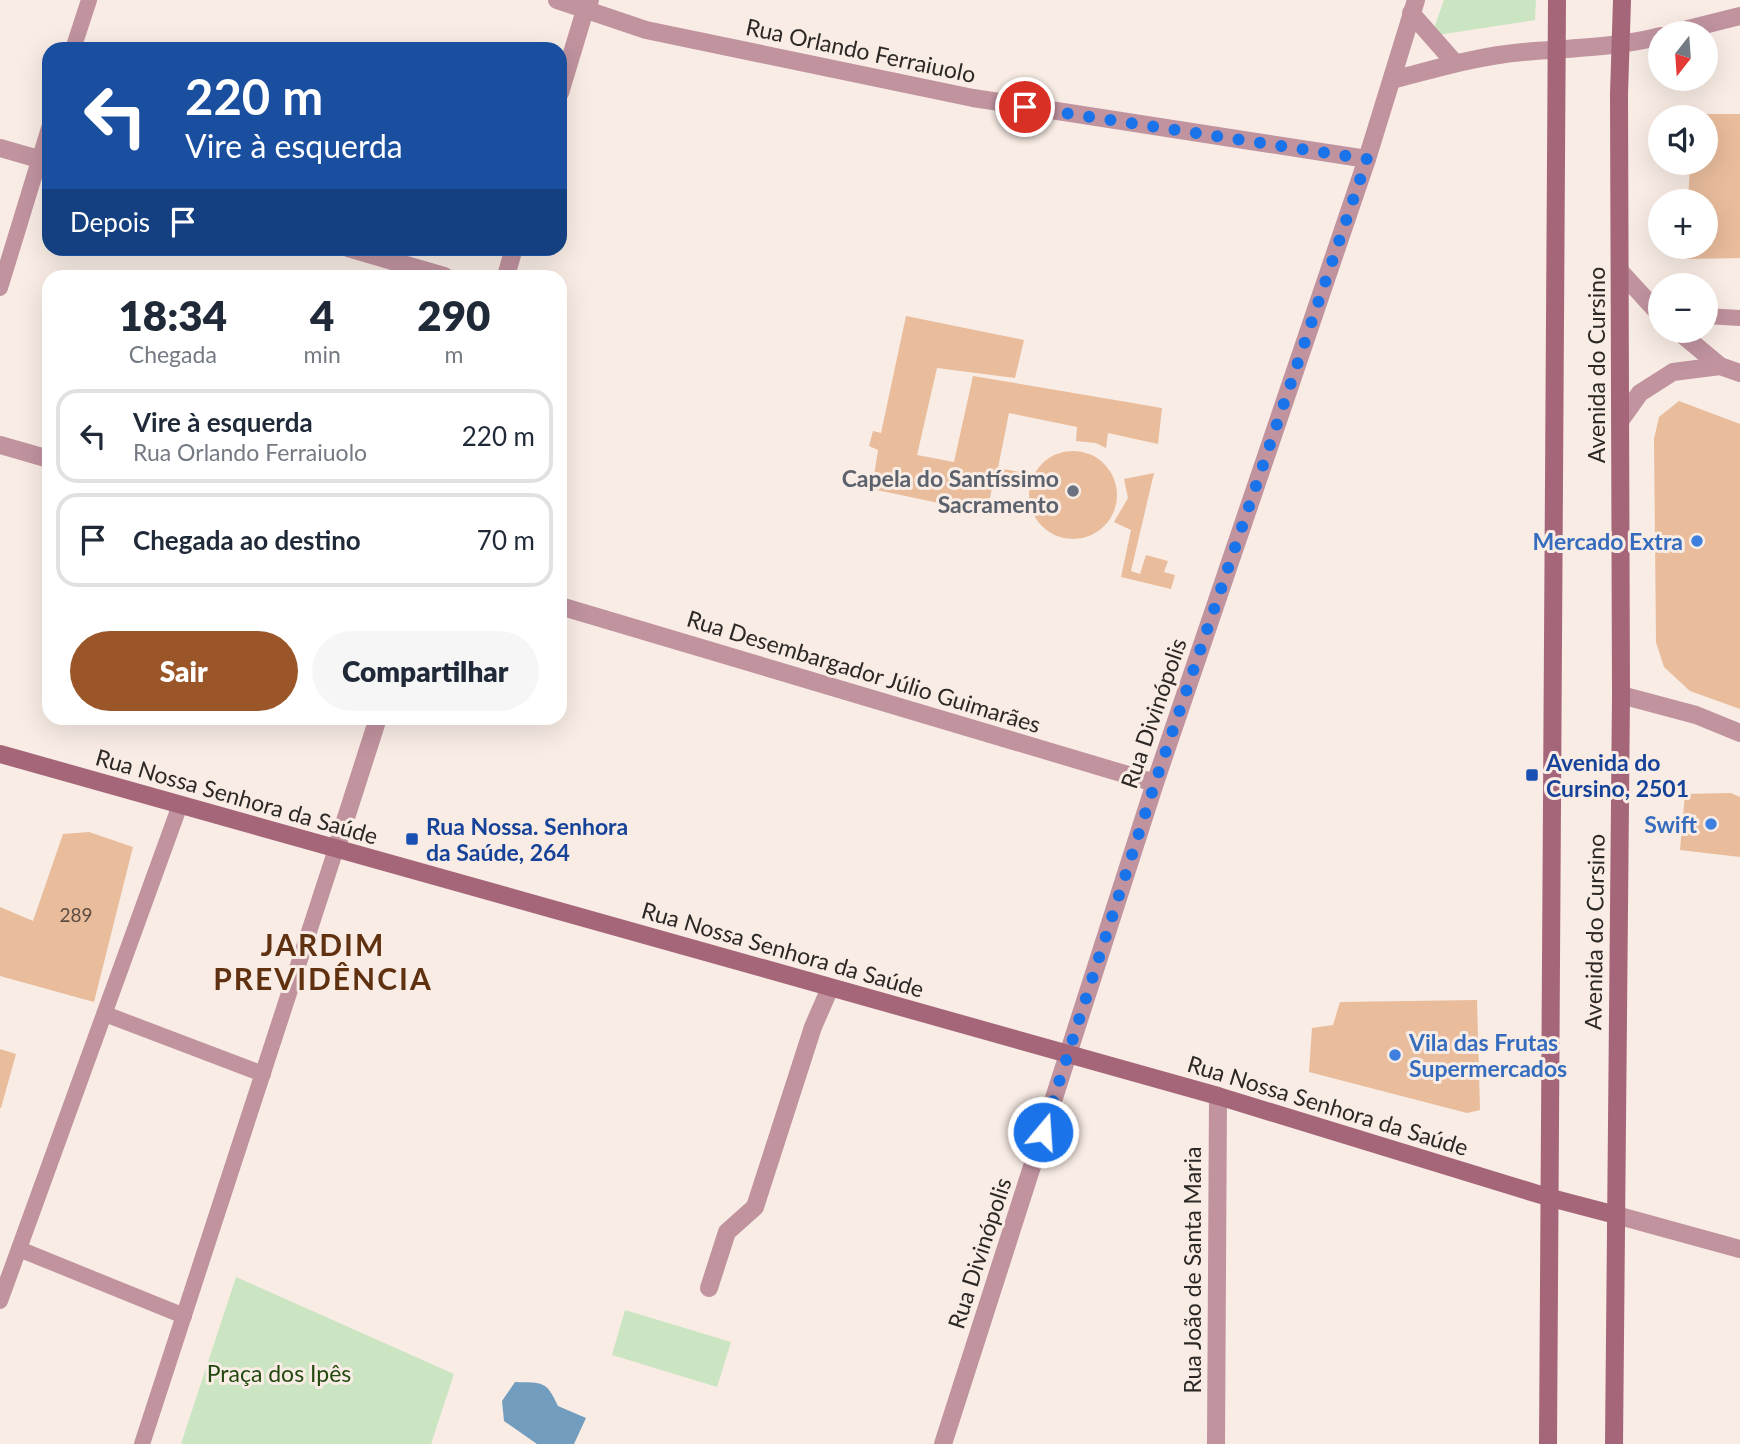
<!DOCTYPE html>
<html lang="pt">
<meta charset="utf-8">
<style>
:root{--surface:#fff;--page:#f6f6f7;--text:#1f2937;--muted:#747a83;--line:#e0e1e3;--accent:#9a5628}
body{margin:0;font-family:Lato,sans-serif;background:var(--page);color:var(--text);height:100vh;display:flex;flex-direction:column;font-size:26px;white-space:nowrap}
*{box-sizing:border-box;margin:0}
p{font-size:23px;color:var(--muted)}
.icon{flex:none;width:38px;height:38px;fill:none;stroke:currentColor;stroke-width:2;stroke-linecap:round;stroke-linejoin:round}
.map{position:relative;flex:1;overflow:hidden}
.side{position:absolute;left:42px;top:270px;width:525px;height:455px;display:flex;flex-direction:column;background:var(--surface);border-radius:21px;box-shadow:0 7px 28px #0002}
.side>*{flex:none}
.banner{position:absolute;left:42px;top:42px;width:525px;height:214px;border-radius:21px;box-shadow:0 7px 28px #0002;background:#1a4fa0;color:#fff;overflow:hidden}
.needle{width:46px;rotate:197deg}
.controls{position:absolute;left:1648px;top:21px;display:grid;gap:14px}
.controls a{display:grid;place-items:center;width:70px;height:70px;border-radius:50%;background:var(--surface);box-shadow:0 7px 28px #0002;font-size:35px}
.pin{position:absolute;display:grid;place-items:center;width:60px;height:60px;color:#fff;margin:-30px;border:4px solid #fff;border-radius:50%;box-shadow:0 2px 7px #0007}
.me{position:absolute;width:77px;margin:-38px;rotate:18deg;stroke-linejoin:round;filter:drop-shadow(0 0 5px #0008)}
.turn{display:flex;align-items:center;gap:24px;height:147px;padding:0 28px;font-size:32px}
.turn .icon{width:91px;height:91px;stroke-width:2.5}
.turn b{display:block;font-size:49px;line-height:60px}
.then{display:flex;align-items:center;height:66px;padding:0 28px;background:#0003;gap:14px;font-size:26px}
.eta{display:flex;justify-content:space-evenly;align-items:center;height:119px;text-align:center}
.eta b{font-size:42px;font-weight:800;line-height:49px}
.primary-button{display:flex;gap:14px;margin-top:auto;padding:14px 28px}
.primary-button a{flex:1;height:80px;border-radius:42px;background:var(--accent);color:#fff;font-size:28px;font-weight:800;line-height:80px;text-align:center}
.primary-button a+a{background:var(--page);color:var(--text)}
ul{padding:0;list-style:none}
li{display:flex;align-items:center;gap:21px;height:94px;margin:0 14px 10px;padding:0 14px;border:4px solid var(--line);border-radius:21px}
li div{flex:1}
li b{display:block;font-size:26px}
li em{font-style:normal}
.map>svg:first-child{display:block}
</style>
<div class="map">
<svg width="1740" height="1444" viewBox="0 0 1740 1444">
<rect width="100%" height="100%" fill="#f8ece4"/>
<!-- green -->
<g fill="#cbe5c2">
<path d="M 1444,0 L 1536,0 L 1535,20 L 1431,36 Z"/>
<path d="M 236,1277 L 454,1374 L 431,1444 L 181,1444 Z"/>
<path d="M 625,1310 L 731,1342 L 717,1387 L 612,1355 Z"/>
</g>
<!-- water -->
<path fill="#739dbe" d="M 515,1382 C 543,1383 546,1380 558,1406 L 586,1418 L 574,1444 L 537,1444 L 504,1421 L 502,1401 Z"/>
<!-- building -->
<g fill="#e9bc9c">
<path d="M 1692,114 L 1740,114 L 1740,258 L 1686,259 L 1687,247 L 1706,247 L 1706,201 L 1688,201 L 1690,163 L 1706,163 L 1706,117 L 1692,117 Z"/>
<path d="M 906,316 L 1024,340 L 1015,378 L 937,368 L 917,455 L 954,462 L 973,376 L 1162,408 L 1158,444 L 1108,433 L 1106,448 L 1096,443 L 1076,441 L 1077,427 L 1009,413 L 998,468 L 1030,474 L 1023,490 L 993,483 L 987,513 L 872,489 L 878,450 L 869,446 L 873,431 L 881,433 Z"/>
<path d="M 1679,401 L 1740,424 L 1740,709 L 1690,691 L 1664,667 L 1656,642 L 1654,439 L 1659,417 Z"/>
<circle cx="1073" cy="495" r="44"/>
<path d="M 1154,473 L 1131,571 L 1140,574 L 1146,555 L 1168,561 L 1164,572 L 1175,575 L 1171,589 L 1121,577 L 1131,530 L 1114,522 L 1128,498 L 1124,479 Z"/>
<path d="M 1731,793 L 1740,797 L 1740,857 L 1680,850 L 1685,794 Z"/>
<path d="M 89,832 L 133,847 L 94,1002 L 0,976 L 0,907 L 33,921 L 63,834 Z"/>
<path d="M 1477,1000 L 1480,1110 L 1467,1113 L 1309,1072 L 1312,1028 L 1333,1025 L 1340,1002 Z"/>
<path d="M 0,1049 L 16,1054 L 1,1108 L 0,1108 Z"/>
</g>
<g fill="none" stroke-linecap="round" stroke-linejoin="round">
<!-- lane -->
<g stroke="#c0939f" stroke-width="16">
<path d="M 73,49 L 89,0"/>
<path d="M 0,288 L 49,128"/>
<path d="M 1706,316 L 1740,318"/>
<path d="M 105,1014 L 263,1074"/>
<path d="M 19,1249 L 184,1316"/>
<path d="M 0,1301 L 180,805"/>
<path d="M 142,1444 L 336,849"/>
</g>
<!-- street -->
<g stroke="#c0939f" stroke-width="18">
<path d="M 557,0 L 646,30 L 973,98 L 1367,159"/>
<path d="M 1411,13 L 1455,63"/>
<path d="M 1672,33 L 1740,16"/>
<path d="M 1392,80 C 1435,69 1478,56 1523,52 C 1569,48 1615,48 1661,36"/>
<path d="M 560,93 L 585,10 L 590,0"/>
<path d="M 0,148 L 49,162"/>
<path d="M 348,248 L 444,276"/>
<path d="M 1620,271 L 1661,316"/>
<path d="M 506,276 L 514,248"/>
<path d="M 1678,331 L 1720,366 L 1740,373"/>
<path d="M 1620,421 L 1640,393 L 1673,372 L 1720,366"/>
<path d="M 0,445 L 49,459"/>
<path d="M 560,606 L 1155,783"/>
<path d="M 1621,695 L 1696,715 L 1740,733"/>
<path d="M 336,849 L 378,718"/>
<path d="M 1616,1215 L 1740,1249"/>
<path d="M 709,1288 L 727,1232 L 755,1207 L 813,1027 L 830,988"/>
<path d="M 943,1444 L 1155,783 L 1367,159 L 1416,0"/>
<path d="M 1216,1444 L 1218,1096"/>
</g>
<!-- secondary -->
<g stroke="#a66679" stroke-width="18">
<path d="M 0,754 L 1218,1096 L 1551,1198 L 1616,1215"/>
<path d="M 1548,1444 L 1557,0"/>
<path d="M 1614,1444 L 1621,695 L 1619,94 L 1622,0"/>
</g>
</g>
<g fill="none" stroke-linecap="round" stroke-linejoin="round">
<!-- route -->
<path stroke="#1a73e8" stroke-width="12" stroke-dasharray="0 21.6" d="M 1025,107 L 1367,159 L 1155,783 L 1043,1132"/>
</g>
<!-- markers -->
<circle fill="#6b7280" stroke="#f8ece4" stroke-width="2.5" cx="1073" cy="491" r="7"/>
<g fill="#3f7fe0" stroke="#f8ece4" stroke-width="2.5">
<circle cx="1697" cy="541" r="7"/>
<circle cx="1711" cy="824" r="7"/>
<circle cx="1395" cy="1055" r="7"/>
</g>
<g fill="#1a4fb4" stroke="#f8ece4" stroke-width="2.5">
<rect x="1525" y="768" width="14" height="14" rx="3.5"/>
<rect x="405" y="832" width="14" height="14" rx="3.5"/>
</g>
<g text-anchor="middle" dominant-baseline="central" stroke-width="6" stroke-linejoin="round" paint-order="stroke">
<!-- number labels -->
<g font-size="19" fill="#5b4d43">
<text x="76" y="914">289</text>
</g>
<!-- street labels -->
<g font-size="23" fill="#2c2825" stroke="#f8ece4">
<text transform="translate(861 50) rotate(12)">Rua Orlando Ferraiuolo</text>
<text transform="translate(1596 365) rotate(-90)">Avenida do Cursino</text>
<text transform="translate(864 671) rotate(17)">Rua Desembargador Júlio Guimarães</text>
<text transform="translate(1153 713) rotate(-71)">Rua Divinópolis</text>
<text transform="translate(237 796) rotate(16)">Rua Nossa Senhora da Saúde</text>
<text transform="translate(1594 932) rotate(-89)">Avenida do Cursino</text>
<text transform="translate(783 949) rotate(16)">Rua Nossa Senhora da Saúde</text>
<text transform="translate(1328 1105) rotate(17)">Rua Nossa Senhora da Saúde</text>
<text transform="translate(979 1253) rotate(-72)">Rua Divinópolis</text>
<text transform="translate(1192 1270) rotate(-90)">Rua João de Santa Maria</text>
</g>
<!-- worship labels -->
<g font-size="23" font-weight="bold" fill="#5b616d" stroke="#f8ece4" text-anchor="end">
<text x="1059" y="478">Capela do Santíssimo<tspan x="1059" dy="26">Sacramento</tspan></text>
</g>
<!-- shop labels -->
<g font-size="23" font-weight="bold" fill="#366cbe" stroke="#f8ece4" text-anchor="end">
<text x="1683" y="541">Mercado Extra</text>
<text x="1697" y="824">Swift</text>
<text x="1409" y="1042" text-anchor="start">Vila das Frutas<tspan x="1409" dy="26">Supermercados</tspan></text>
</g>
<!-- transit labels -->
<g font-size="23" font-weight="bold" fill="#164399" stroke="#f8ece4" text-anchor="start">
<text x="1546" y="762">Avenida do<tspan x="1546" dy="26">Cursino, 2501</tspan></text>
<text x="426" y="826">Rua Nossa. Senhora<tspan x="426" dy="26">da Saúde, 264</tspan></text>
</g>
<!-- park labels -->
<g font-size="23" fill="#22490f" stroke="#f8ece4">
<text x="279" y="1373">Praça dos Ipês</text>
</g>
<!-- district labels -->
<g font-size="30" font-weight="bold" letter-spacing="2" fill="#5f3110" stroke="#f8ece4">
<text x="323" y="944">JARDIM<tspan x="323" dy="34">PREVIDÊNCIA</tspan></text>
</g>
</g>
</svg>
<div class="controls">
<a><svg class="needle" viewBox="-14 -14 28 28"><path d="M0-13l5 13h-10z" fill="#e53935"/><path d="M0 13l5-13h-10z" fill="#747a83"/></svg></a>
<a><svg class="icon" aria-label="sound" viewBox="0 0 24 24"><path d="M4 9h4l5-4v14l-5-4H4zM17 9q2 3 0 6"/></svg></a>
<a>+</a>
<a>−</a>
</div>
<div class="pin" style="left:1025px;top:107px;background:#d93025"><svg class="icon" aria-label="arrive" viewBox="0 0 24 24"><path d="M6 21V4h12l-3 4 3 4H6"/></svg></div>
<svg class="me" style="left:1043px;top:1132px" viewBox="-20 -20 40 40"><circle r="17" fill="#1a73e8" stroke="#fff" stroke-width="3"/><path d="M0-11L8 9 0 5-8 9z" fill="#fff"/></svg>
<div class="banner">
<div class="turn"><svg class="icon" aria-label="left" viewBox="0 0 24 24"><path d="M17 20v-9H6M10 6l-5 5 5 5"/></svg><div><b>220 m</b>Vire à esquerda</div></div>
<div class="then">Depois<svg class="icon" aria-label="arrive" viewBox="0 0 24 24"><path d="M6 21V4h12l-3 4 3 4H6"/></svg></div>
</div>
<section class="side">
<div class="eta">
<div><b>18:34</b><p>Chegada</p></div>
<div><b>4</b><p>min</p></div>
<div><b>290</b><p>m</p></div>
</div>
<ul>
<li><svg class="icon" aria-label="left" viewBox="0 0 24 24"><path d="M17 20v-9H6M10 6l-5 5 5 5"/></svg><div><b>Vire à esquerda</b><p>Rua Orlando Ferraiuolo</p></div><em>220 m</em></li>
<li><svg class="icon" aria-label="arrive" viewBox="0 0 24 24"><path d="M6 21V4h12l-3 4 3 4H6"/></svg><div><b>Chegada ao destino</b></div><em>70 m</em></li>
</ul>
<div class="primary-button"><a>Sair</a><a>Compartilhar</a></div>
</section>
</div>
